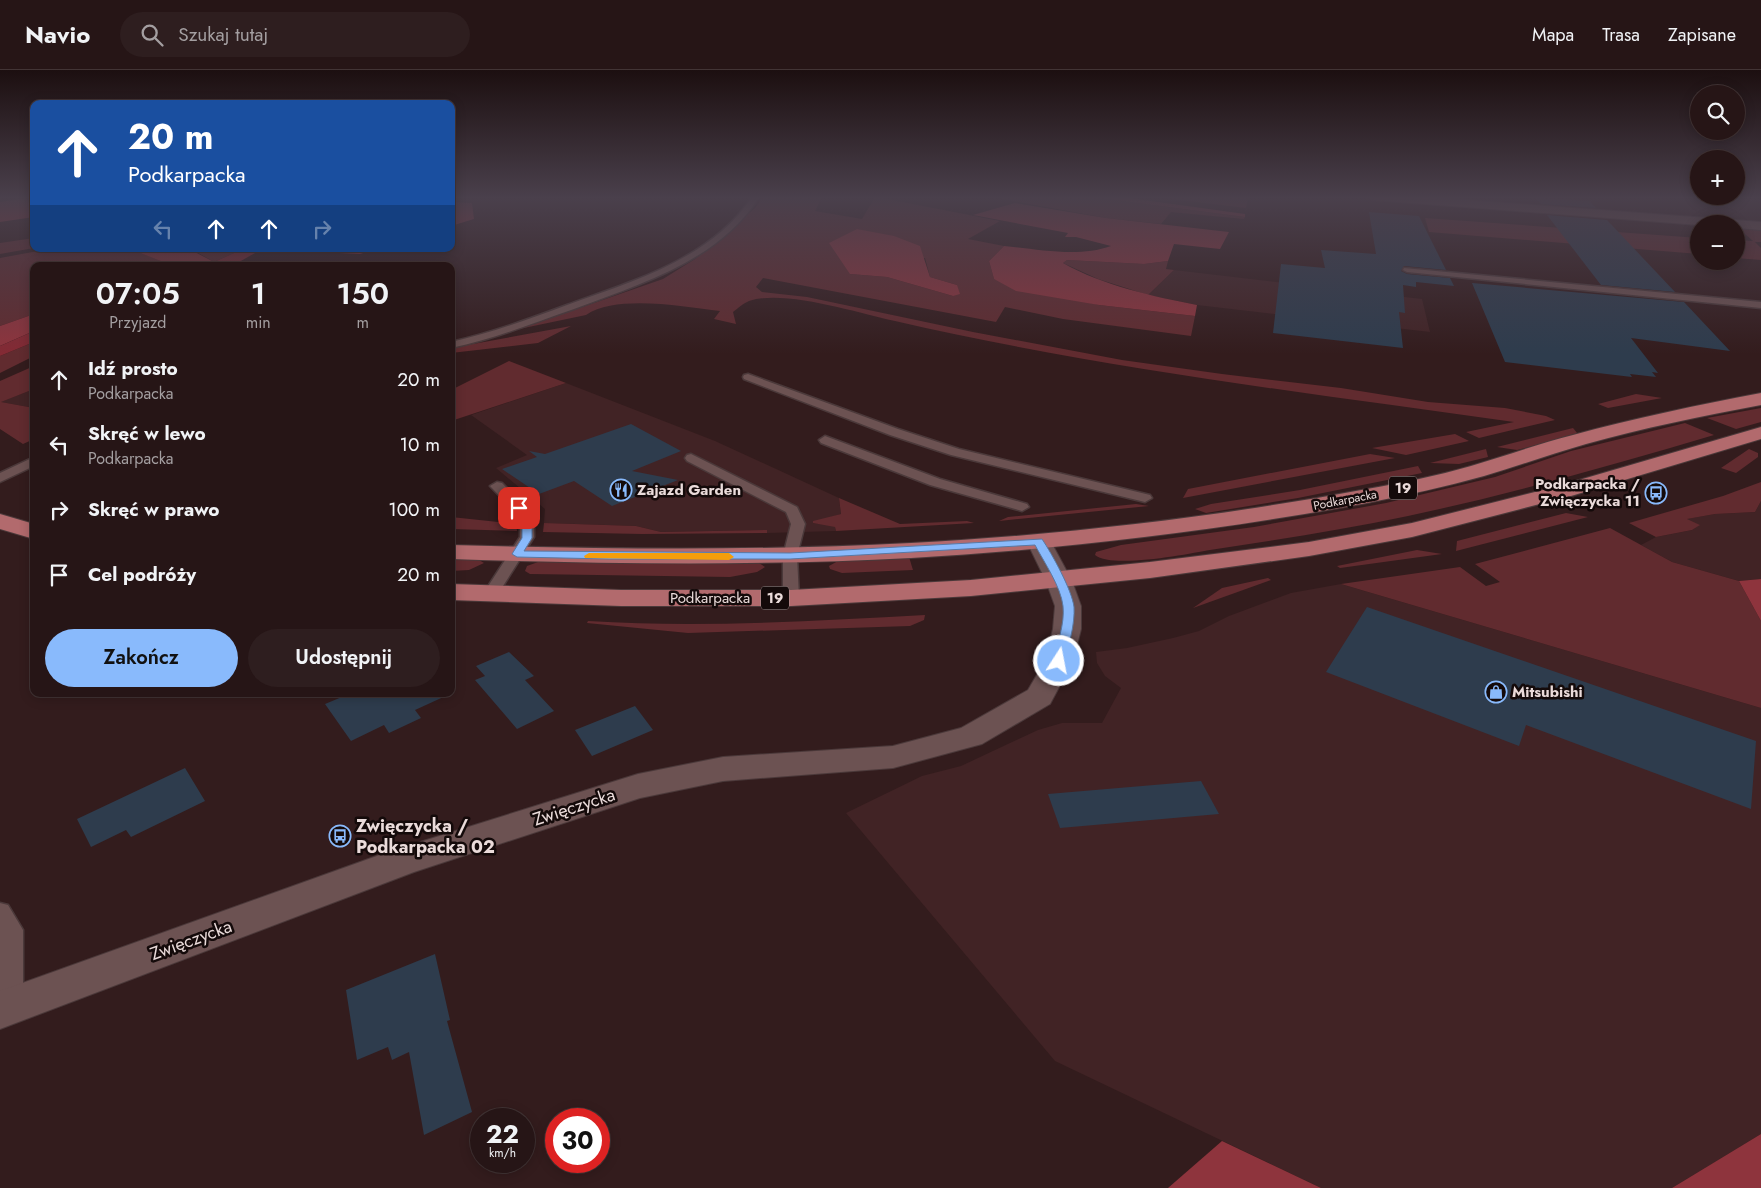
<!DOCTYPE html>
<html lang="pl">
<meta charset="utf-8">
<style>
:root{--surface:#261516;--page:#2e1e1f;--text:#f1f3f6;--muted:#a49fa1;--line:#423435;--accent:#89bafc}
body{margin:0;font-family:Jost,sans-serif;background:var(--page);color:var(--text);height:100vh;display:flex;flex-direction:column;font-size:19px;white-space:nowrap}
*{box-sizing:border-box;margin:0}
p{font-size:16px;color:var(--muted)}
.icon{flex:none;width:28px;height:28px;fill:none;stroke:currentColor;stroke-width:2;stroke-linecap:round;stroke-linejoin:round}
.map{position:relative;flex:1;overflow:hidden}
.panel{position:absolute;left:30px;top:192px;width:425px;height:435px;display:flex;flex-direction:column;background:var(--surface);border-radius:10px;box-shadow:0 2px 12px #0003,0 0 0 1px var(--line)}
.panel>*{flex:none}
.hud{position:absolute;left:30px;top:30px;width:425px;height:152px;border-radius:10px;box-shadow:0 2px 12px #0003,0 0 0 1px var(--line);background:#1a4fa0;color:#fff;overflow:hidden}
.controls{position:absolute;left:1690px;top:15px;display:grid;gap:10px}
.controls a{display:grid;place-items:center;width:55px;height:55px;border-radius:50%;background:var(--surface);box-shadow:0 2px 12px #0003,0 0 0 1px var(--line);font-size:25px}
.speed{position:absolute;left:470px;top:1038px;display:flex;gap:10px;font-size:25px;font-weight:700;text-align:center}
.speed>*{display:grid;place-content:center;width:65px;height:65px;border-radius:50%;background:var(--surface);box-shadow:0 2px 12px #0003,0 0 0 1px var(--line);line-height:1}
.speed small{font-size:12px;font-weight:400}
.speed .limit{border:8px solid #d22;background:#fff;color:#111}
.pin{position:absolute;display:grid;place-items:center;width:42px;height:42px;color:#fff;margin:-21px;border-radius:10px;box-shadow:0 2px 8px #0006}
.me{position:absolute;width:55px;margin:-28px;rotate:11deg;stroke-linejoin:round;filter:drop-shadow(0 0 4px #0008)}
.turn{display:flex;align-items:center;gap:18px;height:105px;padding:0 15px;font-size:22px}
.turn .icon{width:65px;height:65px;stroke-width:2.5}
.turn b{display:block;font-size:35px;line-height:42px}
.lanes{display:flex;align-items:center;height:48px;padding:0 15px;background:#0003;justify-content:center;gap:25px;direction:ltr}
.lanes .off{opacity:.35}
.eta{display:flex;justify-content:space-evenly;align-items:center;height:85px;text-align:center}
.eta b{font-size:30px;font-weight:600;line-height:35px}
.cta{display:flex;gap:10px;margin-top:auto;padding:10px 15px}
.cta a{flex:1;height:58px;border-radius:30px;background:var(--accent);color:#111;font-size:20px;font-weight:600;line-height:58px;text-align:center}
.cta a+a{background:var(--page);color:var(--text)}
ul{padding:0;list-style:none}
li{display:flex;align-items:center;gap:15px;height:65px;padding:0 15px}
li div{flex:1}
li b{display:block;font-size:19px}
li em{font-style:normal}
header{display:flex;align-items:center;gap:30px;box-sizing:border-box;height:70px;padding:0 25px;background:var(--surface);border-bottom:1px solid var(--line)}
header strong{font-size:24px}
nav{display:flex;gap:28px;margin-inline-start:auto;font-size:18px}
.search{width:350px;height:45px;background:var(--page);display:flex;align-items:center;gap:12px;box-sizing:border-box;padding:0 18px;border-radius:28px;color:var(--muted);font-size:19px}
.map>svg:first-child{display:block}
</style>
<header>
<strong>Navio</strong>
<div class="search"><svg class="icon" aria-label="search" viewBox="0 0 24 24"><circle cx="10" cy="10" r="6"/><path d="M15 15l6 6"/></svg>Szukaj tutaj</div>
<nav><a>Mapa</a><a>Trasa</a><a>Zapisane</a></nav>
</header>
<div class="map">
<svg width="1761" height="1118" viewBox="0 0 1761 1118">
<rect width="100%" height="100%" fill="#331c1d"/>
<!-- built -->
<g fill="#412325">
<path d="M 1174,200 L 1422,229 L 1430,262 L 1197,235 L 1148,225 Z"/>
<path d="M 566,313 L 715,371 L 839,428 L 841,444 L 813,453 L 831,455 L 835,457 L 836,461 L 767,463 L 767,460 L 661,462 L 636,456 L 544,453 L 545,439 L 496,398 L 527,385 L 471,345 Z"/>
<path d="M 34,319 L 34,338 L 0,332 Z"/>
<path d="M 1761,431 L 1761,509 L 1739,511 L 1672,492 L 1641,475 L 1656,467 L 1692,460 L 1699,455 L 1686,449 L 1715,444 L 1755,442 Z"/>
<path d="M 1341,514 L 1761,638 L 1761,1064 L 1672,1118 L 1321,1118 L 1055,991 L 846,743 L 922,706 L 961,696 L 1038,660 L 1062,653 L 1102,653 L 1121,618 L 1105,606 L 1097,593 L 1096,582 L 1127,578 L 1173,568 L 1199,561 L 1229,546 L 1291,523 Z"/>
</g>
<!-- green -->
<g fill="#612b2f" fill-rule="evenodd">
<path d="M 763,127 L 822,127 L 815,141 L 862,149 L 875,127 L 877,127 L 1000,151 L 968,169 L 1004,176 L 989,191 L 994,209 L 1099,235 L 1195,246 L 1191,266 L 1063,249 L 1005,237 L 996,252 L 763,208 L 756,217 L 762,222 L 807,227 L 973,262 L 1122,290 L 1222,304 L 1341,318 L 1428,332 L 1505,338 L 1546,346 L 1555,350 L 1479,368 L 1466,362 L 1514,352 C 1307,323 1099,298 895,251 C 858,243 784,219 749,231 C 744,233 738,238 733,242 L 736,254 L 714,249 L 720,241 C 683,237 618,224 586,245 L 519,259 L 663,209 L 695,189 L 755,138 ZM 925,188 L 930,207 L 957,215 L 953,226 L 887,207 L 850,204 Z"/>
<path d="M 992,127 L 1092,127 L 1245,147 L 1244,149 L 1171,142 L 1161,154 L 1106,148 Z"/>
<path d="M 1155,127 L 1248,127 L 1246,138 Z"/>
<path d="M 1425,148 L 1699,168 L 1699,184 L 1429,162 Z"/>
<path d="M 1736,156 L 1761,157 L 1761,172 L 1755,172 L 1761,178 L 1761,190 L 1736,188 L 1736,170 L 1753,171 Z"/>
<path d="M 34,168 L 34,178 L 0,184 L 0,173 Z"/>
<path d="M 49,179 L 130,179 L 172,195 L 34,196 L 34,244 L 0,256 L 0,188 Z"/>
<path d="M 196,179 L 243,179 L 214,192 L 193,180 Z"/>
<path d="M 1067,190 L 1144,194 L 1168,191 L 1166,199 L 1174,200 L 1148,225 L 1098,209 L 1063,193 Z"/>
<path d="M 571,256 L 538,273 L 451,283 L 451,278 Z"/>
<path d="M 34,272 L 34,286 L 0,303 L 0,286 Z"/>
<path d="M 509,291 L 566,313 L 451,351 L 451,320 Z"/>
<path d="M 34,296 L 34,319 L 1,332 L 34,338 L 34,369 L 23,374 L 0,359 L 0,311 Z"/>
<path d="M 1636,324 L 1662,328 L 1608,338 L 1598,334 Z"/>
<path d="M 1761,338 L 1761,352 L 1736,359 L 1707,348 Z"/>
<path d="M 1685,353 L 1714,365 C 1613,395 1511,424 1408,446 C 1342,460 1276,470 1210,480 C 1188,484 1112,499 1095,485 L 1096,482 L 1121,475 L 1254,457 L 1386,433 L 1495,407 L 1571,381 Z"/>
<path d="M 1573,358 L 1578,364 L 1517,380 L 1497,377 Z"/>
<path d="M 1455,364 L 1469,371 L 1406,385 L 1372,378 Z"/>
<path d="M 1486,379 L 1488,387 L 1459,394 L 1430,393 Z"/>
<path d="M 1749,379 L 1758,383 L 1758,387 L 1736,403 L 1721,398 Z"/>
<path d="M 1370,384 L 1395,388 L 1183,428 L 1188,419 Z"/>
<path d="M 1418,396 L 1422,403 L 1298,428 L 1206,443 L 1195,439 L 1211,434 L 1300,420 Z"/>
<path d="M 1761,412 L 1761,431 L 1755,442 L 1715,444 L 1687,449 L 1700,455 L 1692,460 L 1656,467 L 1629,453 L 1723,426 Z"/>
<path d="M 839,428 L 900,454 L 967,451 L 974,453 L 836,461 L 835,457 L 813,453 L 813,451 L 841,444 Z"/>
<path d="M 1136,434 L 1149,436 L 999,451 L 1008,447 Z"/>
<path d="M 1566,443 L 1588,447 L 1456,481 L 1457,471 Z"/>
<path d="M 451,447 L 516,454 L 517,461 L 451,459 Z"/>
<path d="M 544,453 L 636,456 L 661,462 L 767,460 L 767,463 L 642,464 L 543,462 Z"/>
<path d="M 1610,458 L 1672,492 L 1739,511 L 1761,551 L 1761,638 L 1341,514 L 1460,497 L 1486,516 L 1500,512 L 1475,494 Z"/>
<path d="M 1417,480 L 1442,484 L 1340,498 L 1337,496 Z"/>
<path d="M 909,487 L 913,500 L 842,503 L 830,499 L 829,496 L 838,491 Z"/>
<path d="M 451,489 L 479,490 L 484,493 L 469,500 L 451,501 Z"/>
<path d="M 538,492 L 759,493 L 765,497 L 757,502 L 730,507 L 530,504 L 525,501 L 527,496 Z"/>
<path d="M 1268,508 L 1271,510 L 1193,538 L 1222,518 Z"/>
<path d="M 925,545 L 924,550 L 910,556 L 688,563 L 587,553 L 588,551 C 700,558 813,551 925,545 Z"/>
</g>
<!-- forest -->
<g fill="#8e343d">
<path d="M 1092,127 L 1122,127 L 1245,144 L 1245,147 Z"/>
<path d="M 26,128 L 32,138 L 34,138 L 34,147 L 0,152 L 0,132 Z"/>
<path d="M 451,132 L 472,133 L 474,149 L 451,156 Z"/>
<path d="M 1015,133 L 1106,148 L 1229,162 L 1220,179 L 1174,174 L 1168,191 L 1144,194 L 1067,190 L 1063,193 C 1104,216 1152,226 1197,235 L 1195,246 L 1099,235 L 1016,221 L 994,209 L 989,191 L 1004,176 C 1038,179 1078,188 1111,176 L 1076,167 L 1065,167 L 1068,163 L 973,145 Z"/>
<path d="M 857,159 L 894,166 L 920,176 L 930,207 L 957,215 L 960,224 L 953,226 L 887,207 L 850,204 L 829,173 Z"/>
<path d="M 130,179 L 196,179 L 193,181 L 214,192 L 196,196 L 166,196 L 171,195 Z"/>
<path d="M 302,179 L 376,179 L 360,184 L 297,181 Z"/>
<path d="M 34,244 L 34,261 L 0,276 L 0,256 Z"/>
<path d="M 1761,509 L 1761,551 L 1739,511 Z"/>
<path d="M 1761,1064 L 1761,1118 L 1672,1118 Z"/>
<path d="M 1222,1071 L 1321,1118 L 1168,1118 Z"/>
</g>
<!-- water -->
<g fill="#832a34">
<path d="M 243,179 L 262,179 L 232,196 L 196,196 L 214,192 Z"/>
<path d="M 34,261 L 34,272 L 0,286 L 0,276 Z"/>
</g>
<!-- building -->
<g fill="#2e3c4d">
<path d="M 1536,128 L 1590,131 L 1596,138 L 1538,134 L 1541,134 Z"/>
<path d="M 1369,142 L 1419,146 L 1446,200 L 1404,196 L 1401,201 L 1407,204 L 1450,208 L 1454,216 L 1416,212 L 1416,217 L 1403,215 L 1405,243 L 1399,242 L 1403,278 L 1273,263 L 1281,194 L 1325,198 L 1321,180 L 1376,184 Z"/>
<path d="M 1547,145 L 1607,150 L 1675,222 L 1601,215 Z"/>
<path d="M 1472,213 L 1684,232 L 1730,281 L 1631,268 L 1658,303 L 1652,302 L 1656,307 L 1630,304 L 1632,307 L 1505,292 Z"/>
<path d="M 631,354 L 681,381 L 632,401 L 678,410 L 612,436 L 574,411 L 539,424 L 502,399 L 537,387 L 529,381 L 545,384 Z"/>
<path d="M 1367,537 L 1756,671 L 1751,739 L 1526,655 L 1519,676 L 1326,602 Z"/>
<path d="M 509,582 L 534,606 L 525,610 L 554,641 L 517,659 L 475,610 L 485,606 L 476,596 Z"/>
<path d="M 349,624 L 450,624 L 415,640 L 421,648 L 389,663 L 384,655 L 351,671 L 325,634 Z"/>
<path d="M 635,636 L 653,660 L 592,686 L 575,660 Z"/>
<path d="M 185,698 L 205,731 L 131,767 L 126,760 L 91,777 L 77,749 Z"/>
<path d="M 1201,711 L 1219,744 L 1060,758 L 1048,724 Z"/>
<path d="M 435,884 L 450,950 L 447,951 L 472,1042 L 424,1065 L 409,982 L 392,990 L 388,977 L 357,990 L 346,920 Z"/>
</g>
<g fill="none" stroke-linecap="round" stroke-linejoin="round">
<!-- lane casing -->
<g stroke="#4b393a" stroke-width="3">
<g id="lane">
<path d="M 752,127 L 759,127 C 719,191 640,214 574,239 C 533,253 494,269 451,278 L 451,272 C 491,263 529,249 567,235 C 633,211 711,189 752,127 Z"/>
<path d="M 1404,198 L 1761,232 L 1761,238 L 1407,202 L 1403,200 Z"/>
<path d="M 748,304 L 898,359 L 959,379 L 1150,425 L 1152,428 L 1145,432 L 951,385 L 890,365 L 744,309 L 743,307 L 744,305 Z"/>
<path d="M 825,366 L 940,409 L 1027,434 L 1029,437 L 1022,441 L 930,415 L 821,373 L 819,370 Z"/>
<path d="M 691,384 L 797,437 L 805,454 L 797,486 L 799,528 L 797,531 L 785,531 L 783,528 L 783,486 L 791,454 L 786,442 L 687,391 L 685,388 L 687,385 Z"/>
<path d="M 34,387 L 34,396 L 0,412 L 0,403 Z"/>
<path d="M 497,412 L 502,413 L 534,446 L 534,467 L 496,527 L 486,527 L 483,524 L 520,467 L 520,447 L 490,416 Z"/>
<path d="M 0,833 L 8,835 L 23,860 L 23,936 L 20,944 L 11,947 L 2,944 L 0,939 Z"/>
</g>
</g>
<!-- street casing -->
<g stroke="#4b393a" stroke-width="2">
<g id="street">
<path d="M 1368,127 L 1425,127 L 1761,152 L 1761,160 L 1736,158 L 1736,154 L 1699,155 L 1373,130 Z"/>
<path d="M 1039,465 L 1048,467 L 1051,472 L 1072,511 L 1081,536 L 1081,559 L 1073,591 L 1050,634 L 982,674 L 893,698 L 723,711 L 640,728 L 414,802 L 0,959 L 0,921 L 388,782 L 638,704 L 723,687 L 893,676 L 961,658 L 1028,620 L 1045,591 L 1053,559 L 1055,536 L 1046,511 L 1027,472 L 1030,467 Z"/>
</g>
</g>
<!-- highway casing -->
<g stroke="#4b393a" stroke-width="2">
<g id="highway">
<path d="M 1761,323 L 1761,335 C 1702,346 1643,358 1586,374 C 1551,384 1518,396 1484,406 C 1445,417 1406,425 1367,433 C 1216,461 1064,479 911,488 C 758,496 604,494 451,489 L 451,475 C 604,479 758,481 911,473 C 1064,465 1216,447 1367,419 C 1401,413 1437,406 1471,396 C 1505,386 1538,374 1573,365 C 1635,348 1698,335 1761,323 Z"/>
<path d="M 1761,357 L 1761,369 L 1571,426 L 1412,467 L 1309,486 L 1150,508 L 971,526 L 791,536 L 621,536 L 451,530 L 451,514 L 621,520 L 791,520 L 971,510 L 1150,492 L 1309,472 L 1412,453 L 1555,417 Z"/>
<path d="M 0,444 L 34,454 L 34,469 L 0,459 Z"/>
</g>
</g>
<!-- lane -->
<use href="#lane" fill="#6c5252" fill-rule="evenodd"/>
<!-- street -->
<use href="#street" fill="#6c5252" fill-rule="evenodd"/>
<!-- highway -->
<use href="#highway" fill="#b26a6d" fill-rule="evenodd"/>
</g>
<!-- sky -->
<linearGradient id="sky" x2="0" y2="1"><stop stop-color="#1c0f10"/><stop offset="0.45" stop-color="#4a404c"/><stop offset="1" stop-color="#4a404c" stop-opacity="0"/></linearGradient>
<rect width="1761" height="284" fill="url(#sky)"/>
<!-- route -->
<path fill="#89bafc" stroke="#5979a4" d="M 519,435 L 532,446 L 532,468 L 524,481 L 790,483 L 1042,469 C 1052,484 1072,520 1074,537 C 1075,554 1069,574 1065,591 L 1059,594 L 1053,591 C 1057,574 1065,554 1063,536 C 1061,517 1044,492 1035,475 L 790,489 L 609,489 L 517,487 L 512,484 L 522,468 L 522,447 L 514,438 Z"/>
<!-- slow -->
<path fill="#f59e0b" d="M 589,483 L 729,483 L 734,487 L 729,490 L 585,488 L 584,486 Z"/>
<!-- icons -->
<defs>
<g id="restaurant-ring" transform="scale(1.125)"><circle r="9.5" fill="#140a0a" stroke="#89bafc" stroke-width="1.5"/><path d="M-5-6h1v4h1v-4h1v4h1v-4h1v5L-1.5 .5V6h-2V.5L-5-1ZM5-6V6H3V1.5H1.5Q1.5-4 5-6Z" fill="#89bafc"/></g>
<g id="bus-ring" transform="scale(1.125)"><circle r="9.5" fill="#140a0a" stroke="#89bafc" stroke-width="1.5"/><path d="M-5-6H5V4H4V6H2V4H-2V6H-4V4H-5ZM-3.5-4V0h7V-4ZM-3.5 1.2v1.5H-2V1.2ZM2 1.2v1.5H3.5V1.2Z" fill="#89bafc"/></g>
<g id="shop-ring" transform="scale(1.125)"><circle r="9.5" fill="#140a0a" stroke="#89bafc" stroke-width="1.5"/><path d="M-5-2.5h2.3a2.7 3.5 0 0 1 5.4 0H5L5.5 6h-11ZM-1.5-2.5h3a1.5 2.3 0 0 0-3 0Z" fill="#89bafc"/></g>
</defs>
<g fill-rule="evenodd">
<use href="#restaurant-ring" x="621" y="420"/>
<use href="#bus-ring" x="1656" y="423"/>
<use href="#shop-ring" x="1496" y="622"/>
<use href="#bus-ring" x="340" y="766"/>
</g>
<g text-anchor="middle" dominant-baseline="central" stroke-width="5" stroke-linejoin="round" paint-order="stroke">
<!-- far-street labels -->
<g font-size="12" fill="#eadbda" stroke="#140a0a">
<text transform="translate(1345 430) rotate(-11)">Podkarpacka</text>
</g>
<!-- shield labels -->
<g fill="#140a0a" stroke="#aa9c9c" stroke-width="1">
<rect x="1389" y="406.5" width="28" height="23" rx="4"/>
<rect x="761" y="516.5" width="28" height="23" rx="4"/>
</g>
<g font-size="14" font-weight="bold" fill="#eadbda">
<text x="1403" y="418">19</text>
<text x="775" y="528">19</text>
</g>
<!-- poi labels -->
<g font-size="15" font-weight="bold" fill="#eadbda" stroke="#140a0a" text-anchor="start">
<text x="1640" y="414" text-anchor="end">Podkarpacka /<tspan x="1640" dy="17">Zwięczycka 11</tspan></text>
<text x="637" y="420">Zajazd Garden</text>
<text x="1512" y="622">Mitsubishi</text>
</g>
<!-- street labels -->
<g font-size="15" fill="#eadbda" stroke="#140a0a">
<text x="710" y="528">Podkarpacka</text>
</g>
<!-- near-street labels -->
<g font-size="18" fill="#eadbda" stroke="#140a0a">
<text transform="translate(574 737) rotate(-18)">Zwięczycka</text>
<text transform="translate(191 870) rotate(-20)">Zwięczycka</text>
</g>
<!-- near-poi labels -->
<g font-size="18" font-weight="bold" fill="#eadbda" stroke="#140a0a" text-anchor="start">
<text x="356" y="756">Zwięczycka /<tspan x="356" dy="21">Podkarpacka 02</tspan></text>
</g>
</g>
</svg>
<div class="controls">
<a><svg class="icon" aria-label="search" viewBox="0 0 24 24"><circle cx="10" cy="10" r="6"/><path d="M15 15l6 6"/></svg></a>
<a>+</a>
<a>−</a>
</div>
<div class="speed"><div>22<small>km/h</small></div><div class="limit">30</div></div>
<div class="pin" style="left:519px;top:438px;background:#d93025"><svg class="icon" aria-label="arrive" viewBox="0 0 24 24"><path d="M6 21V4h12l-3 4 3 4H6"/></svg></div>
<svg class="me" style="left:1059px;top:591px" viewBox="-20 -20 40 40"><circle r="17" fill="#89bafc" stroke="#fff" stroke-width="3"/><path d="M0-11L8 9 0 5-8 9z" fill="#fff"/></svg>
<div class="hud">
<div class="turn"><svg class="icon" aria-label="ahead" viewBox="0 0 24 24"><path d="M12 20V5M6 11l6-6 6 6"/></svg><div><b>20 m</b>Podkarpacka</div></div>
<div class="lanes"><svg class="icon off" aria-label="left" viewBox="0 0 24 24"><path d="M17 20v-9H6M10 6l-5 5 5 5"/></svg><svg class="icon" aria-label="ahead" viewBox="0 0 24 24"><path d="M12 20V5M6 11l6-6 6 6"/></svg><svg class="icon" aria-label="ahead" viewBox="0 0 24 24"><path d="M12 20V5M6 11l6-6 6 6"/></svg><svg class="icon off" aria-label="right" viewBox="0 0 24 24"><path d="M7 20v-9h11M14 6l5 5-5 5"/></svg></div>
</div>
<section class="panel">
<div class="eta">
<div><b>07:05</b><p>Przyjazd</p></div>
<div><b>1</b><p>min</p></div>
<div><b>150</b><p>m</p></div>
</div>
<ul>
<li><svg class="icon" aria-label="ahead" viewBox="0 0 24 24"><path d="M12 20V5M6 11l6-6 6 6"/></svg><div><b>Idź prosto</b><p>Podkarpacka</p></div><em>20 m</em></li>
<li><svg class="icon" aria-label="left" viewBox="0 0 24 24"><path d="M17 20v-9H6M10 6l-5 5 5 5"/></svg><div><b>Skręć w lewo</b><p>Podkarpacka</p></div><em>10 m</em></li>
<li><svg class="icon" aria-label="right" viewBox="0 0 24 24"><path d="M7 20v-9h11M14 6l5 5-5 5"/></svg><div><b>Skręć w prawo</b></div><em>100 m</em></li>
<li><svg class="icon" aria-label="arrive" viewBox="0 0 24 24"><path d="M6 21V4h12l-3 4 3 4H6"/></svg><div><b>Cel podróży</b></div><em>20 m</em></li>
</ul>
<div class="cta"><a>Zakończ</a><a>Udostępnij</a></div>
</section>
</div>
